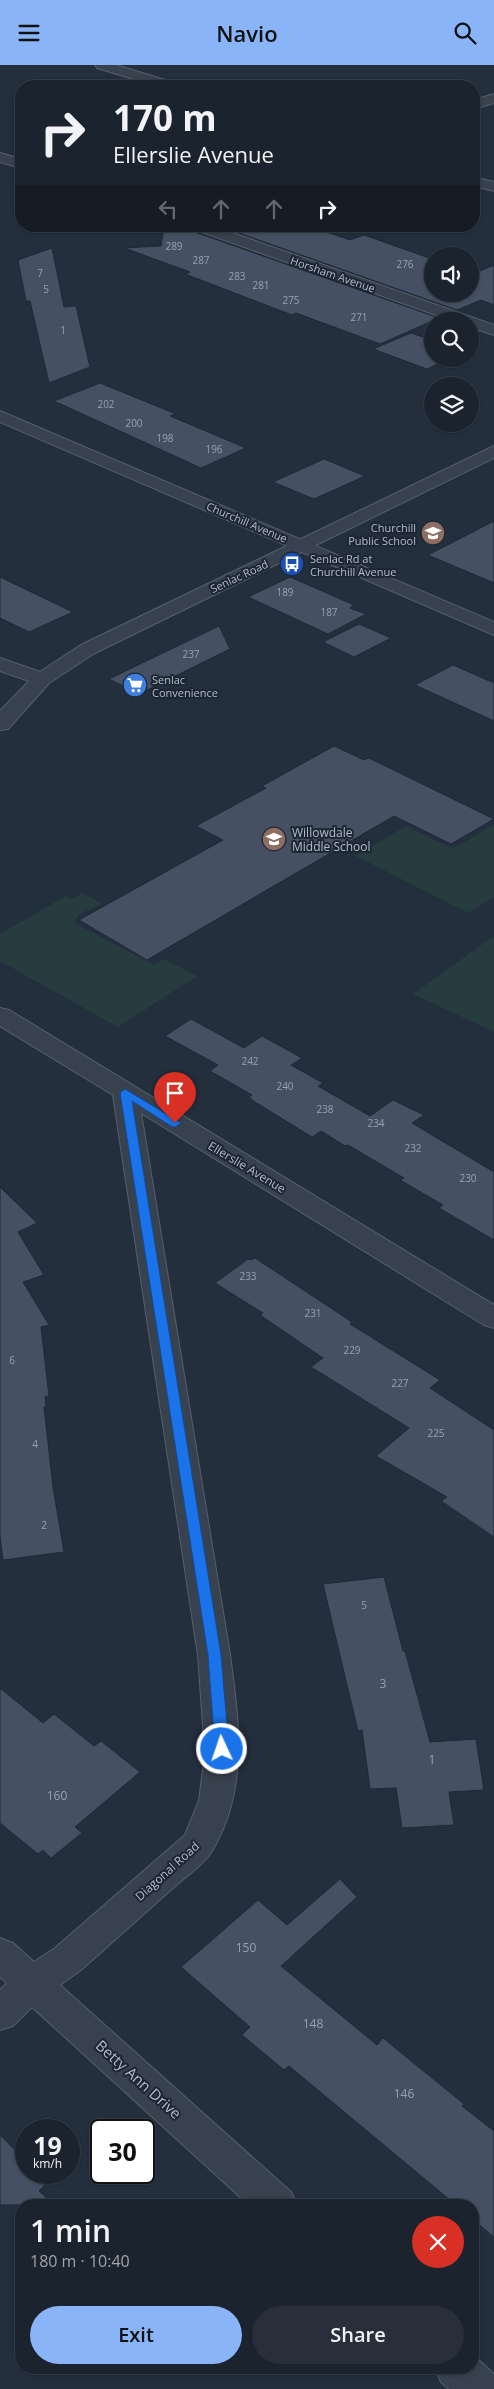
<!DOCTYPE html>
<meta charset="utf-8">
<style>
:root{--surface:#1b232e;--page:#282f3a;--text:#f1f3f6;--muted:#a0a4aa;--line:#39404a;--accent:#8ab4f8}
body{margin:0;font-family:"Open Sans",sans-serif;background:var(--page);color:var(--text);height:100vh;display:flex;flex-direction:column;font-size:19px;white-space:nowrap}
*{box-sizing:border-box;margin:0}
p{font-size:16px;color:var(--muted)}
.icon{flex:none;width:28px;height:28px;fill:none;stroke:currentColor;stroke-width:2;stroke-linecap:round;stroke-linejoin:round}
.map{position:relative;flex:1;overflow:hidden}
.details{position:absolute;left:15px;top:2134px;width:464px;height:175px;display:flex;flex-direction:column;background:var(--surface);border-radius:20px;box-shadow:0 1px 4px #0004,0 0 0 1px var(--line)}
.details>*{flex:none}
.top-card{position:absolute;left:15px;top:15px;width:465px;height:152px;border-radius:20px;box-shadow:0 1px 4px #0004,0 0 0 1px var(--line);background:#1b232e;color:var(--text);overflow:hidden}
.buttons{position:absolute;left:424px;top:182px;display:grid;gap:10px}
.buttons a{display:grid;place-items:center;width:55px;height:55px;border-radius:50%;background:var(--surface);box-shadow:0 1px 4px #0004,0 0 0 1px var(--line);font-size:25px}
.speed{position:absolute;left:15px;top:2054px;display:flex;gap:10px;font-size:25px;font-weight:700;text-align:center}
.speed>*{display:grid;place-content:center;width:65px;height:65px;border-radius:50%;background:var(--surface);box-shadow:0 1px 4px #0004,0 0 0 1px var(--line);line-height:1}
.speed small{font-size:12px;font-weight:400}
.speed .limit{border:2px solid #111;border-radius:8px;background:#fff;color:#111}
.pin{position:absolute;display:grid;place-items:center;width:42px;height:42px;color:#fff;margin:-51px -21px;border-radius:50% 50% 50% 0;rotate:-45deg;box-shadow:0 0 5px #0007}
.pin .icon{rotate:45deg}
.me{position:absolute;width:55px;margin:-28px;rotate:357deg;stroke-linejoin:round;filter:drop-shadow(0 0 4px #0008)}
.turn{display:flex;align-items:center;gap:18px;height:105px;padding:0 15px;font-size:22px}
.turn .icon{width:65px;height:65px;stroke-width:2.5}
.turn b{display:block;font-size:35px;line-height:42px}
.lanes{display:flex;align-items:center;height:48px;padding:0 15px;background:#0003;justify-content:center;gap:25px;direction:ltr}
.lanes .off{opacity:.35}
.round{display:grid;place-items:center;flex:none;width:52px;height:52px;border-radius:26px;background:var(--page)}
.headline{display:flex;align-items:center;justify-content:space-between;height:85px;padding:0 15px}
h1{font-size:30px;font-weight:600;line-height:38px}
.button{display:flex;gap:10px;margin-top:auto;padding:10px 15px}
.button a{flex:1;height:58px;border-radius:30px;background:var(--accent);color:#111;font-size:20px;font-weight:600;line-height:58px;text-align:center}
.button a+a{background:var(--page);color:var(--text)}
header{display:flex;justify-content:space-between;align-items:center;height:65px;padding:0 15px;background:var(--accent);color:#111;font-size:22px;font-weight:600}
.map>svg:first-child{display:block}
</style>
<header><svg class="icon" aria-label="menu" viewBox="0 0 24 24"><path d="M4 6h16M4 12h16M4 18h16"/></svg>Navio<svg class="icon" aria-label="search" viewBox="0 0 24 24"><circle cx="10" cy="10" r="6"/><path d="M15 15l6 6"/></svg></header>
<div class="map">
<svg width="494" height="2324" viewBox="0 0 494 2324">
<rect width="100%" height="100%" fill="#242f3e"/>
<!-- green -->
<g fill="#263c3f">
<path d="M 494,759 L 494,832 L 468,848 L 356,791 L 406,761 L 453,784 Z"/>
<path d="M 82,828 L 102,839 L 80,849 L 73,857 L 154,900 L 164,894 L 197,911 L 118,962 L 0,896 L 0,869 L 66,831 L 72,834 Z"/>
<path d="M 494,871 L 494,967 L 413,929 Z"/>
</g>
<!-- building -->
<g fill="#455162" stroke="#1f2835">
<path d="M 164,161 L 189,161 L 192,166 L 439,253 L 380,279 L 296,248 L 292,250 L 185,209 L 190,207 L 124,183 L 161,181 Z"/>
<path d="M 219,161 L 309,161 L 350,175 L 364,170 L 432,194 L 432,229 L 470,229 L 470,210 L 494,200 L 494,240 L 481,235 L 457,245 Z"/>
<path d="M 52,183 L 64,242 L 76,241 L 90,302 L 49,318 L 30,236 L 26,236 L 18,195 Z"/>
<path d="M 411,268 L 432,275 L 432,294 L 448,294 L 427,304 L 373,284 Z"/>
<path d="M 100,318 L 176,349 L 170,351 L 246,383 L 201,403 L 54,336 Z"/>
<path d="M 324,394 L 365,411 L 314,434 L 273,417 Z"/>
<path d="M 494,456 L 494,518 L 428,490 Z"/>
<path d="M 0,512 L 73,547 L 29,567 L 0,553 Z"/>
<path d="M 290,512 L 354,540 L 350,543 L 366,549 L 328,569 L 248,532 Z"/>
<path d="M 359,559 L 391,573 L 354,592 L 323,577 Z"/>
<path d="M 219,561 L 230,584 L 139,629 L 109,614 Z"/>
<path d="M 453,600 L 494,618 L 494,656 L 415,620 Z"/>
<path d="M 334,681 L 364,695 L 369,693 L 494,754 L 451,779 L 394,751 L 147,895 L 79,855 L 223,775 L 196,761 L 266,723 L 262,721 Z"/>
<path d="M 191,954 L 244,983 L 262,971 L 302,993 L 291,1000 L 323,1018 L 318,1021 L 370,1051 L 393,1035 L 424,1050 L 412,1058 L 494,1107 L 494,1175 L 439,1143 L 443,1140 L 400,1115 L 404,1113 L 348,1080 L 345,1081 L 321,1066 L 312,1072 L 255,1037 L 249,1032 L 252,1030 L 210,1006 L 218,1000 L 165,971 Z"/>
<path d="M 0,1122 L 37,1158 L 18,1167 L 44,1210 L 23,1217 L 49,1260 L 41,1262 L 49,1331 L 45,1332 L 46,1342 L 44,1342 L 53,1422 L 64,1487 L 3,1495 L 0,1471 Z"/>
<path d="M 255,1193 L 352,1257 L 350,1259 L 440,1315 L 430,1323 L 494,1365 L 494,1472 L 441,1436 L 447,1432 L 376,1391 L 409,1363 L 311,1302 L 323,1293 L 260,1250 L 263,1248 L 215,1218 L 248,1194 L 251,1195 Z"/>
<path d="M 384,1512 L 403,1586 L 405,1586 L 430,1677 L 476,1674 L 484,1725 L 449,1727 L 454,1760 L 402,1763 L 396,1723 L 370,1724 L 362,1665 L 358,1666 L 323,1519 Z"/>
<path d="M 0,1623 L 43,1658 L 54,1649 L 94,1681 L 101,1676 L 140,1707 L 75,1762 L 82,1768 L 51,1793 L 43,1785 L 38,1789 L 0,1758 Z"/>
<path d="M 340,1814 L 357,1832 L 281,1901 L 377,1980 L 383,1973 L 464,2039 L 462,2041 L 494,2066 L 494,2172 L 472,2154 L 472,2140 L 456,2140 L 289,2001 L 284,2005 L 242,1970 L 250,1962 L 181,1902 L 258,1835 L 287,1860 Z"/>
<path d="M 0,2070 L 26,2096 L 26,2108 L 39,2108 L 48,2117 L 39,2126 L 54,2140 L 0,2140 Z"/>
</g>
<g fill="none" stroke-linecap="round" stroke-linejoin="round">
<!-- minor casing -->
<g stroke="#565f6c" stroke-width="2">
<g id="minor">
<path d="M 95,0 L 116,0 L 175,18 L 177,21 L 157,21 L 97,3 Z"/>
<path d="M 494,29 L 494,38 L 474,44 L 474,35 Z"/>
<path d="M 0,88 L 21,94 L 21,103 L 0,97 Z"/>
<path d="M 474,112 L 494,117 L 494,126 L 474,121 Z"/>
<path d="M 191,161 L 213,161 L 494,260 L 494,270 L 470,262 L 470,256 L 453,256 L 193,164 Z"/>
<path d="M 0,346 L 494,557 L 494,570 L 0,357 Z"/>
<path d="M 0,593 L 49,610 L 52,614 L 49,618 L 42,620 L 35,618 L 0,606 Z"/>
<path d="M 0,943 L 9,945 L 494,1240 L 494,1263 L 484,1260 L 141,1048 L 230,1590 C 239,1657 249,1728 210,1789 C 202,1801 185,1812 174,1822 C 143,1850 112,1877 81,1905 L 60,1920 L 291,2127 L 297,2140 L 249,2140 L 32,1942 L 13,1961 L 0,1965 L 0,1925 L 7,1918 L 0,1912 L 0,1873 L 13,1878 L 34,1897 L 55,1883 L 185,1770 L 199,1736 L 205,1688 L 198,1590 L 113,1030 L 0,961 Z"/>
<path d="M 472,2289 L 494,2309 L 494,2324 L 449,2324 L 441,2317 L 435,2302 L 472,2302 Z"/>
</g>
</g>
<!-- tertiary casing -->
<g stroke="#565f6c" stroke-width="2">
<path id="tertiary" d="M 494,381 L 494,393 L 95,588 L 49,618 L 8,664 L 0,665 L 0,646 L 35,610 L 81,580 Z"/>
</g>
<!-- minor -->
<use href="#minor" fill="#38414e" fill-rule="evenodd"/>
<!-- tertiary -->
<use href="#tertiary" fill="#38414e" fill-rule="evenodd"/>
</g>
<!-- route -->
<path fill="#1a73e8" stroke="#114b97" d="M 125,1024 L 181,1058 L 175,1062 L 171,1061 L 132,1036 L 221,1590 L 229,1684 L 227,1688 L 217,1688 L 215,1684 L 208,1590 L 120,1028 Z"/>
<!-- icons -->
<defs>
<g id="school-disc" transform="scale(1.25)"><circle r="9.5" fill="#8d6e63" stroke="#1d2633"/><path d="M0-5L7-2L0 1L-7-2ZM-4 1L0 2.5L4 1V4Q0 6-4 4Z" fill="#fff"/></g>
<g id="bus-disc" transform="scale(1.25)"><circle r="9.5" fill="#1a4fb4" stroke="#1d2633"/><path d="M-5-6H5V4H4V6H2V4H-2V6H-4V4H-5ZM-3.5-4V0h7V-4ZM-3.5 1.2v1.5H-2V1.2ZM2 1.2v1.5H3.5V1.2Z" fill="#fff"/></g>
<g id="supermarket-disc" transform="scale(1.25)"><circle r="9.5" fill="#3f7fe0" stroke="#1d2633"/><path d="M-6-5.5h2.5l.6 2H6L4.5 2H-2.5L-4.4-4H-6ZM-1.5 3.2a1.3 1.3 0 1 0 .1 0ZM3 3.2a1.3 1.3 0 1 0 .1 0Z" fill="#fff"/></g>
</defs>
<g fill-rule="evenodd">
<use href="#school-disc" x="433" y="468"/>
<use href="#bus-disc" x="292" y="499"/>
<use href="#supermarket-disc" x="135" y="620"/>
<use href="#school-disc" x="274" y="774"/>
</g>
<g text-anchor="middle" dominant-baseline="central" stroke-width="4" stroke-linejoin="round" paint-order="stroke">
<!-- number labels -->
<g font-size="10" fill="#98a1af">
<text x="174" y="181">289</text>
<text x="201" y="195">287</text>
<text x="405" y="199">276</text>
<text x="40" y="208">7</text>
<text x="237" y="211">283</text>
<text x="261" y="220">281</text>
<text x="46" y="224">5</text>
<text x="291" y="235">275</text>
<text x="359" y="252">271</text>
<text x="63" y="265">1</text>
<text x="106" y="339">202</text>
<text x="134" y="358">200</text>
<text x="165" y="373">198</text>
<text x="214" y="384">196</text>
<text x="285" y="527">189</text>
<text x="329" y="547">187</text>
<text x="191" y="589">237</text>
<text x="250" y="996">242</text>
<text x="285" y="1021">240</text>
<text x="325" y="1044">238</text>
<text x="376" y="1058">234</text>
<text x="413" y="1083">232</text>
<text x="468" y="1113">230</text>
<text x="248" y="1211">233</text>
<text x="313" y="1248">231</text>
<text x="352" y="1285">229</text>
<text x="12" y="1295">6</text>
<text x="400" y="1318">227</text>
<text x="436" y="1368">225</text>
<text x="35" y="1379">4</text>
<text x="44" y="1460">2</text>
<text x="364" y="1540">5</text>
</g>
<!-- far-street labels -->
<g font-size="11" fill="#b4bcc9" stroke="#1d2633">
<text transform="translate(333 209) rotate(19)">Horsham Avenue</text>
<text transform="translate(247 457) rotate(23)">Churchill Avenue</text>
<text transform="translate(239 511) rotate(-25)">Senlac Road</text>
</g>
<!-- far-poi labels -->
<g font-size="11" fill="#b4bcc9" stroke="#1d2633" text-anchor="start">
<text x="416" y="462" text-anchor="end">Churchill<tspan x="416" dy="13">Public School</tspan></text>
<text x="310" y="493">Senlac Rd at<tspan x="310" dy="13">Churchill Avenue</tspan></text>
<text x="152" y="614">Senlac<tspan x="152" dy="13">Convenience</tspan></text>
</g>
<!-- poi labels -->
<g font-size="12" fill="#b4bcc9" stroke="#1d2633" text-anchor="start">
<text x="292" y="767">Willowdale<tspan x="292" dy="14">Middle School</tspan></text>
</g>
<!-- street labels -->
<g font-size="12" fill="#b4bcc9" stroke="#1d2633">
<text transform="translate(247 1102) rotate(31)">Ellerslie Avenue</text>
<text transform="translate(167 1806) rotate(-42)">Diagonal Road</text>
</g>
<!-- near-number labels -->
<g font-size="12" fill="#98a1af">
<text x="383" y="1618">3</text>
<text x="432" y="1694">1</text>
<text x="57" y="1730">160</text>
<text x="246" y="1882">150</text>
<text x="313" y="1958">148</text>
<text x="404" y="2028">146</text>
</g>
<!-- near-street labels -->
<g font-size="15" fill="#b4bcc9" stroke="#1d2633">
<text transform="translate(139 2014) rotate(42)">Betty Ann Drive</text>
</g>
</g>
</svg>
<div class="buttons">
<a><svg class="icon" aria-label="sound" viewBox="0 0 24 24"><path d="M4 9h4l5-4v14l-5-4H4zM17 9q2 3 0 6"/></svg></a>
<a><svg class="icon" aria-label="search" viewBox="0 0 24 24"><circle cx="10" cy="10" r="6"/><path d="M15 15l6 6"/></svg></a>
<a><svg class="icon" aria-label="layers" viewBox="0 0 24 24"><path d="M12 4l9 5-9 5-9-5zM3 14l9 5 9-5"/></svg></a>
</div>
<div class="speed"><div>19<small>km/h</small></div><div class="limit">30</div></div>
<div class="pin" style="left:175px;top:1058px;background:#d93025"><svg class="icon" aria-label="arrive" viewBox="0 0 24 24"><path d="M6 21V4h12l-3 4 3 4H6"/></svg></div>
<svg class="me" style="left:222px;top:1684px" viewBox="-20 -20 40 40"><circle r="17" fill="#1a73e8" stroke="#fff" stroke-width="3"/><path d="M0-11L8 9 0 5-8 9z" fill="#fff"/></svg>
<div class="top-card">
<div class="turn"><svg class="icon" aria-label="right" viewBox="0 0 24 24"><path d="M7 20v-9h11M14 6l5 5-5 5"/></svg><div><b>170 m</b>Ellerslie Avenue</div></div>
<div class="lanes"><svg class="icon off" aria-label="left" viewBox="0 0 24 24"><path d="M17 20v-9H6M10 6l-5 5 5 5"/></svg><svg class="icon off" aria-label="ahead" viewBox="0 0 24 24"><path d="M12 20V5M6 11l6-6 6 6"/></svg><svg class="icon off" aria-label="ahead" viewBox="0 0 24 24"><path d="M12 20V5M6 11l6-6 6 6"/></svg><svg class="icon" aria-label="right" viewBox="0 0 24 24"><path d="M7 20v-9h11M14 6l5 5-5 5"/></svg></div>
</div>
<section class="details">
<div class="headline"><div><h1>1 min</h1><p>180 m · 10:40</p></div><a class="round" style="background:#d93025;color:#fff"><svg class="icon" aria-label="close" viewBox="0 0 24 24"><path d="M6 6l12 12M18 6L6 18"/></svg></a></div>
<div class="button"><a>Exit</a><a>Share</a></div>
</section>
</div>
